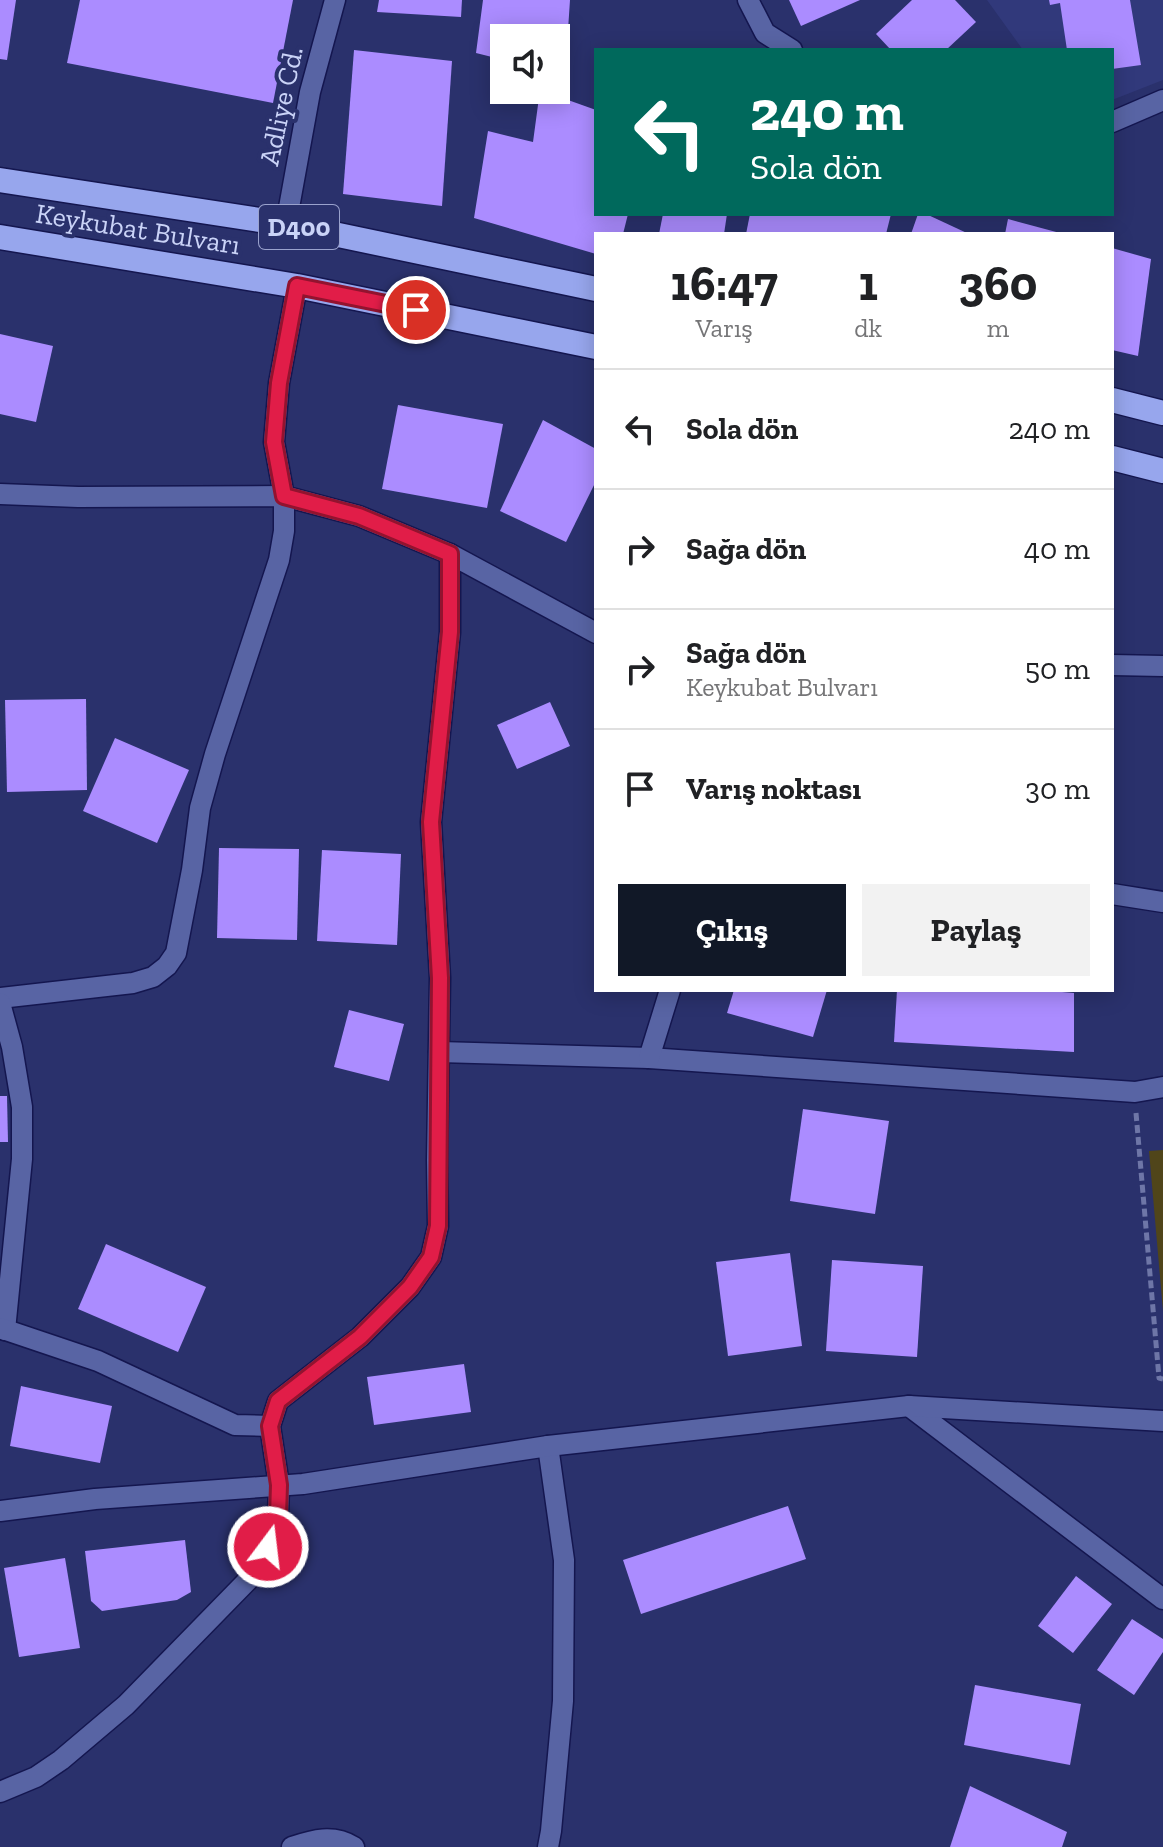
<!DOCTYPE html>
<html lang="tr">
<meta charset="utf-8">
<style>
:root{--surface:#fff;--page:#f2f2f2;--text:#202124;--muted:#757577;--line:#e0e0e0;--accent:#111827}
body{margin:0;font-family:"Zilla Slab",serif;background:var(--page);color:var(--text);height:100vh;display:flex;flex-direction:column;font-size:30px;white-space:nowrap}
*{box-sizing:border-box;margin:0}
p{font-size:26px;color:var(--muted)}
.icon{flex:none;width:44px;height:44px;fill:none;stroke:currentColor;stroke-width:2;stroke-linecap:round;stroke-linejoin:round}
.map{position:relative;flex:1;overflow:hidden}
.side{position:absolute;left:594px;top:232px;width:520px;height:760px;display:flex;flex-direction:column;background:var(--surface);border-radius:0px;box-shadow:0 4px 20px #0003}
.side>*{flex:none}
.top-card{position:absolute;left:594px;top:48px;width:520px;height:168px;border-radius:0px;box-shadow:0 4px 20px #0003;background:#00695c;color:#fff;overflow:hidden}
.tools{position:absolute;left:490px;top:24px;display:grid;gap:16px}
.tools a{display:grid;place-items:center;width:80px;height:80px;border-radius:0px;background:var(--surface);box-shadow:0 4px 20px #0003;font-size:40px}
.pin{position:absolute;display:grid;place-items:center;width:68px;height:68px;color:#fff;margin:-34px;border:4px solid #fff;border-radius:50%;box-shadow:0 2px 8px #0007}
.me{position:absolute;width:88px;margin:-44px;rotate:15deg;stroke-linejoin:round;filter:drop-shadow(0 0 6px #0008)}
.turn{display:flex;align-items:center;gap:28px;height:168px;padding:0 24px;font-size:36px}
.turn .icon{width:104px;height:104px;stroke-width:2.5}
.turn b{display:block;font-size:56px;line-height:68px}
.eta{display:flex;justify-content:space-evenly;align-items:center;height:136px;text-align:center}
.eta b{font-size:48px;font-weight:700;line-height:56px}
.action{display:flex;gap:16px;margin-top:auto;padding:16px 24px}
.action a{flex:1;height:92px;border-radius:0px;background:var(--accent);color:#fff;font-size:32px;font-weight:700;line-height:92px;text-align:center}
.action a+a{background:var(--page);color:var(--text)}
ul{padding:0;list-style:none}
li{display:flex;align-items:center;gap:24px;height:120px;padding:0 24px;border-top:2px solid var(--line)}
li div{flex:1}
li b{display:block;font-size:30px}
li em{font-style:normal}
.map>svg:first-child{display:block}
</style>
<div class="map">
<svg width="1163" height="1847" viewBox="0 0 1163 1847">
<rect width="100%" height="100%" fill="#2a316c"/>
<!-- built -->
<path fill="#31397b" d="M 987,0 L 1163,0 L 1163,80 L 1112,100 L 1112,50 L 1023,50 Z"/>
<!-- green -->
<path fill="#50451a" d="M 1163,1150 L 1163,1311 L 1149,1151 Z"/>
<!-- building -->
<g fill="#ab8cff">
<path d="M 0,0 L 16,0 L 7,60 L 0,59 Z"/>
<path d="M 80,0 L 293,0 L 273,103 L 67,63 Z"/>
<path d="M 379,0 L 462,0 L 461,17 L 377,12 Z"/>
<path d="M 483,0 L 570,0 L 565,75 L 556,73 L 556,38 L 504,38 L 504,60 L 476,53 Z"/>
<path d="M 789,0 L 860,0 L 801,26 Z"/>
<path d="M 912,0 L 955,0 L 976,22 L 946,50 L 891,50 L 876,34 Z"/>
<path d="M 1049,0 L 1130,0 L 1141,65 L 1112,69 L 1112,50 L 1067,50 L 1060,3 L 1050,5 Z"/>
<path d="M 354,50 L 452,61 L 442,206 L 343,194 Z"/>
<path d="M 540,90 L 596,110 L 596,214 L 628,214 L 623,234 L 596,234 L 596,254 L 474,218 L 488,131 L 533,142 Z"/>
<path d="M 663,214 L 727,214 L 724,234 L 659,234 Z"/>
<path d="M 750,214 L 891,214 L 886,234 L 746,234 Z"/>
<path d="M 918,214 L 926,214 L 969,234 L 911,234 Z"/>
<path d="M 1008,219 L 1060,233 L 1060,234 L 1005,234 Z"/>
<path d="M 1112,248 L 1151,259 L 1138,356 L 1112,350 Z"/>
<path d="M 0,334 L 53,346 L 36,422 L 0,414 Z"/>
<path d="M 398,405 L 503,424 L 487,508 L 382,489 Z"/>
<path d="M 543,420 L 596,449 L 596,481 L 566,542 L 500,511 Z"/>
<path d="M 86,699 L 87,790 L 7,792 L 5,700 Z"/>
<path d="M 550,702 L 570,746 L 517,769 L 497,725 Z"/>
<path d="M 115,738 L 189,770 L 157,843 L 83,811 Z"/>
<path d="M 219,848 L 299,849 L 297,940 L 217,938 Z"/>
<path d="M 322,850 L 401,854 L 397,945 L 317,941 Z"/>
<path d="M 734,990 L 827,990 L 813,1037 L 727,1013 Z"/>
<path d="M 897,990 L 1038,990 L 1074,993 L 1074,1052 L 894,1042 Z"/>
<path d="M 349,1010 L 404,1024 L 389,1081 L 334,1067 Z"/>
<path d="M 0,1096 L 7,1096 L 8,1142 L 0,1142 Z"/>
<path d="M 803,1109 L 889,1121 L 875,1214 L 790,1201 Z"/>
<path d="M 106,1244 L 206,1287 L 178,1352 L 78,1309 Z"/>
<path d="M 790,1253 L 802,1346 L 728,1356 L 716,1262 Z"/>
<path d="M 832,1260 L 923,1266 L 917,1357 L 826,1351 Z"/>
<path d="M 464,1364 L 471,1412 L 374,1425 L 367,1377 Z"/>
<path d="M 21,1386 L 112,1406 L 100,1463 L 10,1446 Z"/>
<path d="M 788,1506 L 806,1559 L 641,1614 L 623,1560 Z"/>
<path d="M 185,1540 L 191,1592 L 177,1600 L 102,1611 L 91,1601 L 85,1551 Z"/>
<path d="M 65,1558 L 80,1648 L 19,1657 L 4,1568 Z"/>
<path d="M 1076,1576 L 1112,1604 L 1073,1653 L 1038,1626 Z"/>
<path d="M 1132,1619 L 1163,1639 L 1163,1652 L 1134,1695 L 1097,1670 Z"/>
<path d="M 975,1685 L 1081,1704 L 1070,1765 L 964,1745 Z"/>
<path d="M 970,1786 L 1067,1832 L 1062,1847 L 950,1847 Z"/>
</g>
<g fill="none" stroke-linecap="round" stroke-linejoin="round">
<!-- street casing -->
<g stroke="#14164f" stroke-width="23">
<g id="street">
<path d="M 748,0 L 765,33 L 792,50"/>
<path d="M 1112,122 L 1163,100"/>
<path d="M 286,224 L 310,92 L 335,0"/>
<path d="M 297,286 L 279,383 L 274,442 L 284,496 L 359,516 L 450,554 L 596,633"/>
<path d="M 0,494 L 78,497 L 284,496 L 284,531 L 279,560 L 215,754 L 200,808 L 192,870 L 176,953 L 167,966 L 153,977 L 133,983 L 0,998"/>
<path d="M 1112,665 L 1163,666"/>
<path d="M 1112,894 L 1163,902"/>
<path d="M 0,1003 L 12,1047 L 22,1107 L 22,1159 L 5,1330"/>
<path d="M 439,1052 L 649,1058 L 1135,1092 L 1163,1087"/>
<path d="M 649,1058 L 670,990"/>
<path d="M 0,1328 L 98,1361 L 235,1425 L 270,1426"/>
<path d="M 909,1406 L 1163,1599"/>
<path d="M 548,1446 L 564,1560 L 563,1701 L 551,1831 L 548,1847"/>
<path d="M 0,1511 L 95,1499 L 303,1484 L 548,1446 L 909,1406 L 1163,1421"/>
<path d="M 0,1792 L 36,1777 L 61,1760 L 126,1705 L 251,1577 L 268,1547 L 278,1516 L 279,1485 L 270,1426 L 278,1401 L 360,1337 L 410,1287 L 431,1257 L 438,1226 L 437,1160 L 440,978 L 431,822 L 450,632 L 450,554"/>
<path d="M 292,1847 C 313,1840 333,1834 354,1847"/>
</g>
</g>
<!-- highway casing -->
<g stroke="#14164f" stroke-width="27">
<g id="highway">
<path d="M 0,180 L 286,224 L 596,289"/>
<path d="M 0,237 L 297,286 L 596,347"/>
<path d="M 1112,400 L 1163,413"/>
<path d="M 1112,458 L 1163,471"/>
</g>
</g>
<!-- path -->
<path stroke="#6e76a7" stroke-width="5" stroke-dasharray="8 4" stroke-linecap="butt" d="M 1136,1113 L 1159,1378 L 1163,1379"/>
<!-- street -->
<use href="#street" stroke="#5864a4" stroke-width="20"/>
<!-- highway -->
<use href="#highway" stroke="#97a6ed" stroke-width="24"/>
</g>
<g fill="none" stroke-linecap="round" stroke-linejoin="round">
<!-- route casing -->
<g stroke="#92132f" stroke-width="20">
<path id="route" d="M 268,1547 L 278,1516 L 279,1485 L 270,1426 L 278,1401 L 360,1337 L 410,1287 L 431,1257 L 438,1226 L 440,978 L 431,822 L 450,632 L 450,554 L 359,516 L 284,496 L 274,442 L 279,383 L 297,286 L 416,310"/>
</g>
<!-- route -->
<use href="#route" stroke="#e11d48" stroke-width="14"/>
</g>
<g text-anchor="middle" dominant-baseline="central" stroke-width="8" stroke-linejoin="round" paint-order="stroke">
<!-- shield labels -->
<rect fill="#2a316c" stroke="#9aa2cd" stroke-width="2" x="259" y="205" width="80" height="44" rx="6"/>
<g font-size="26" font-weight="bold" fill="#cad3f7">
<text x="299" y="227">D400</text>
</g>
<!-- street labels -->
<g font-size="28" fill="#cad3f7" stroke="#2a316c">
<text transform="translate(281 106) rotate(-78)">Adliye Cd.</text>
<text transform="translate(138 229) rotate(9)">Keykubat Bulvarı</text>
</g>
</g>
</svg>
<div class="tools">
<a><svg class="icon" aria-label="sound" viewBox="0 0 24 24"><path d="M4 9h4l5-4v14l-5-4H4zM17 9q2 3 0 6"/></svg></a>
</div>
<div class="pin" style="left:416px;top:310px;background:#d93025"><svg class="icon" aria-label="arrive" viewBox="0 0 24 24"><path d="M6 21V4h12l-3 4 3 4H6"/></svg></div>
<svg class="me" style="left:268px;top:1547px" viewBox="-20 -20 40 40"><circle r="17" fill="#e11d48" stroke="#fff" stroke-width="3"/><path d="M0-11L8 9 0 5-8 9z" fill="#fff"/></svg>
<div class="top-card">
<div class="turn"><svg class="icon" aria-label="left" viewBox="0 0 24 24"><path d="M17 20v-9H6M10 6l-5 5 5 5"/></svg><div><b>240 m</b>Sola dön</div></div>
</div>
<section class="side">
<div class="eta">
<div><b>16:47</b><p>Varış</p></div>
<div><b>1</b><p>dk</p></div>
<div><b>360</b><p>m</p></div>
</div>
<ul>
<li><svg class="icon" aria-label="left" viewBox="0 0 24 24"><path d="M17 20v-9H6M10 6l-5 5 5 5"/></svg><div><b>Sola dön</b></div><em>240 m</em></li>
<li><svg class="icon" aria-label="right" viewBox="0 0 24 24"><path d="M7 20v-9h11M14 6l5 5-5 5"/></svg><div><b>Sağa dön</b></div><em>40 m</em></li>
<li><svg class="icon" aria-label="right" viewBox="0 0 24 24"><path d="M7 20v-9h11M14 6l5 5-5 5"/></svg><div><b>Sağa dön</b><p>Keykubat Bulvarı</p></div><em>50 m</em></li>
<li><svg class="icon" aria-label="arrive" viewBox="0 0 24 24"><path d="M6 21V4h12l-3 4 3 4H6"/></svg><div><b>Varış noktası</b></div><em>30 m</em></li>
</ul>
<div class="action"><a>Çıkış</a><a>Paylaş</a></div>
</section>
</div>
